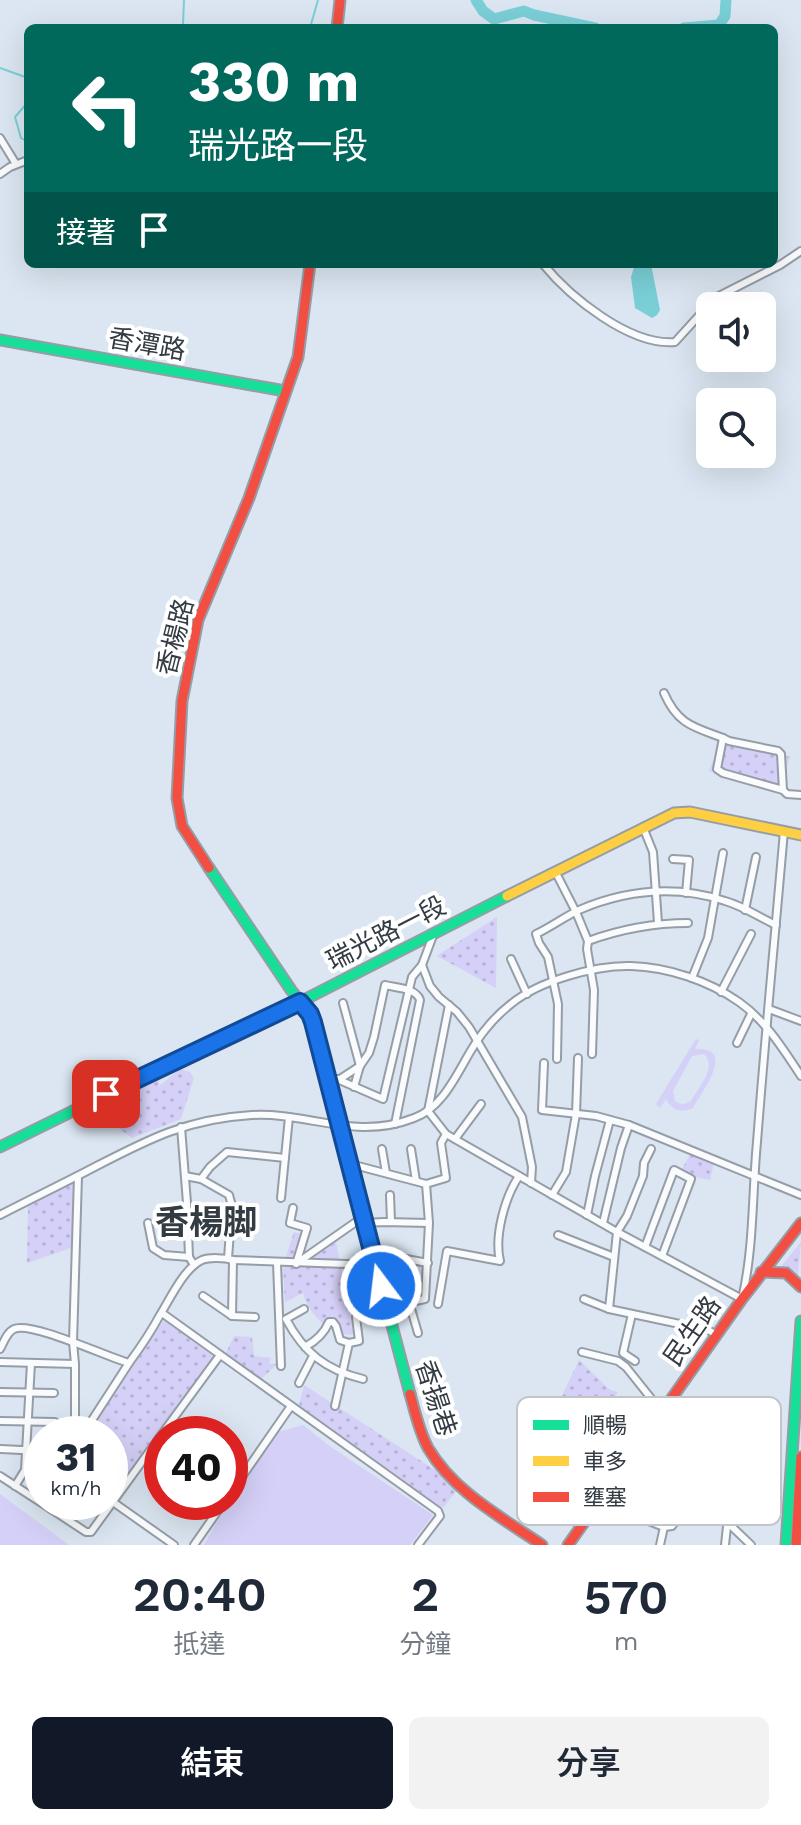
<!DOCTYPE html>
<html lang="zh-TW">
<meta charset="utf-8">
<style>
:root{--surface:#fff;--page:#f2f2f3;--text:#1f2937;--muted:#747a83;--accent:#111827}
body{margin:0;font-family:"Work Sans","Noto Sans TC",sans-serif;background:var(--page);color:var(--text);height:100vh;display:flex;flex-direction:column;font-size:30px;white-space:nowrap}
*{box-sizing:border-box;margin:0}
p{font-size:26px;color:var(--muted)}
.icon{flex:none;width:44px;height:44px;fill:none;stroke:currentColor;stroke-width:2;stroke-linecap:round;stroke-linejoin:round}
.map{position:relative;height:1545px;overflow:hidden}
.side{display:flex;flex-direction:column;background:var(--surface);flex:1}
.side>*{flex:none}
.top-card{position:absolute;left:24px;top:24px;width:754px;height:244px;border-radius:12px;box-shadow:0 8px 32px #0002;background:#00695c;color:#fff;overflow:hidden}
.tools{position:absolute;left:696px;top:292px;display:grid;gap:16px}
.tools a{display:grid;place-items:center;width:80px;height:80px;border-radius:12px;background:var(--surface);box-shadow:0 8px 32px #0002;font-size:40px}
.speed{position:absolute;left:24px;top:1416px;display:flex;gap:16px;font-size:40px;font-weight:700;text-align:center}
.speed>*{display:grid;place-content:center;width:104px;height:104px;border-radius:50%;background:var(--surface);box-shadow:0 8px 32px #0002;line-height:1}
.speed small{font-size:20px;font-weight:400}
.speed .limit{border:12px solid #d22;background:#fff;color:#111}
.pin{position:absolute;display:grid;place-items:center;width:68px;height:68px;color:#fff;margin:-34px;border-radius:16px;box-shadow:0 4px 12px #0006}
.me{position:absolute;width:88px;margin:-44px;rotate:345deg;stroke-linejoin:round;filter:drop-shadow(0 0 6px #0008)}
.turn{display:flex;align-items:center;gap:28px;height:168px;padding:0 32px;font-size:36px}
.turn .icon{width:104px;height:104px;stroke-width:2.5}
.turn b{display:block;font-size:56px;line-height:68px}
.then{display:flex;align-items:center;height:76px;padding:0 32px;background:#0003;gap:16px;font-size:30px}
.eta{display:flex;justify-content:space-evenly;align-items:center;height:136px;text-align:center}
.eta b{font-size:48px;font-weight:600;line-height:56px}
.primary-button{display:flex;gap:16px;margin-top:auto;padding:16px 32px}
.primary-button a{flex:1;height:92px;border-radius:12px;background:var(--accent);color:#fff;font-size:32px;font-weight:600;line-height:92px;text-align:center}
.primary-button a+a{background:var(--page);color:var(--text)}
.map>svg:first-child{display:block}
</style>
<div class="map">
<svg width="801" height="1545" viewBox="0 0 801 1545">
<defs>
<pattern id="grass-dots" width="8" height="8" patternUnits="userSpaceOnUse" patternTransform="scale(2)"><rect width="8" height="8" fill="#d4d0f7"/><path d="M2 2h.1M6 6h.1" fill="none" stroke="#b6b4d5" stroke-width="1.8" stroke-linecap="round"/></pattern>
</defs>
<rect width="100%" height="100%" fill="#dbe6f2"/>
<!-- grass -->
<g fill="url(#grass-dots)">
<path d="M 723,736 L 790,757 L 778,792 L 709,771 Z"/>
<path d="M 497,917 L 496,988 L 437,956 L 438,955 Z"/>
<path d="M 180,1069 L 190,1072 L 194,1078 L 181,1119 L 132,1138 L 95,1111 L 159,1079 L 159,1086 Z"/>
<path d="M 691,1153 L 714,1163 L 710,1180 L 691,1176 L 678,1169 L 682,1169 Z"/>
<path d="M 74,1183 L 71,1248 L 27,1263 L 28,1206 Z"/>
<path d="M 294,1232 L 308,1236 L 300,1266 L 336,1242 L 354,1334 C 332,1339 308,1313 303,1293 L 285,1302 L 283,1266 Z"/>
<path d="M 801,1242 L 798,1276 L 790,1271 L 778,1270 Z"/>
<path d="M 164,1320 L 214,1357 L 112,1498 L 110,1496 L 110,1434 L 88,1434 Z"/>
<path d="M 234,1336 L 252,1337 L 254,1356 L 271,1358 L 269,1364 L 277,1364 L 260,1380 L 225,1355 Z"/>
<path d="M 579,1360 L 610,1390 L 618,1392 L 593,1429 L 587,1444 L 579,1434 L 552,1417 Z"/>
<path d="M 304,1385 L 435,1470 L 457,1490 L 444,1507 L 441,1507 L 299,1405 Z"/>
</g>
<!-- park -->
<g fill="#d4d0f7" fill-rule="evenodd">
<path d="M 696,1039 L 699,1040 L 695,1049 C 737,1047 703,1090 693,1108 C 681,1114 672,1110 666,1099 L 660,1108 L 656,1104 ZM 704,1054 C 718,1067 698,1088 691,1101 C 685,1105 680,1105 675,1101 L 673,1091 L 692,1056 Z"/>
<path d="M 303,1425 L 331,1447 L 433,1515 L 410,1545 L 204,1545 L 218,1520 L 278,1432 Z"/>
<path d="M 0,1494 L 69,1545 L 0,1545 Z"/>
</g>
<!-- water -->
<path fill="#7acfd6" d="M 635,264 L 651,264 L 660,310 L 657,315 L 652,318 L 635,308 L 631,277 Z"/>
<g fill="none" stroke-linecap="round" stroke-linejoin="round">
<!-- stream -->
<g stroke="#7acfd6" stroke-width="2">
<path d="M 184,0 L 183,24 L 185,28"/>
<path d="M 310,28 L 318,0"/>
<path d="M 0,68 L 28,78"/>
<path d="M 28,102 L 15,117 L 21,138 L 28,142"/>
</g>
<!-- river -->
<g stroke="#7acfd6" stroke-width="11">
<path d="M 476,0 L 483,11 L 494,19 L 524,11 L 534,15 L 595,28"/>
<path d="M 684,28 L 719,25 L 725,16 L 726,0"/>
</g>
<!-- street casing -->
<g stroke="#959da6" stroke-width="10">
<g id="street">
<path d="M 0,138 L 16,164"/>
<path d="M 0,174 L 10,167 L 28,160"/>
<path d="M 543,264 C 570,297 630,346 675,342 L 715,298 L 780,265 L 801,251"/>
<path d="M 664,693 C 678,725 694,727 723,738"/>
<path d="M 783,790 L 781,754 L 778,751 L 729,741 L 723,738 L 717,769 L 723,773 L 783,790 L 787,794 L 801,795"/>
<path d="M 643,827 L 653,852 L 658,923"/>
<path d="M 673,859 L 689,860 L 686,893"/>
<path d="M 555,871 L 576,912 L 588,941 L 587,949 L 594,990 L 592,1054"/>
<path d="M 745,910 L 756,857"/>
<path d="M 588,941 C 621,929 653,923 688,923"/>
<path d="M 511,959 L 527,994"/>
<path d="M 422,965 L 430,986 L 439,997 L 457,1012 L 469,1027 L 522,1117 L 532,1167 L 531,1183"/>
<path d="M 692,978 L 708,938 L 723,853"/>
<path d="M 721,992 L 751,934"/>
<path d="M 343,1003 L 360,1066"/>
<path d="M 449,1005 L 428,1111 L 446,1134 L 617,1232 L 742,1299 C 754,1247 752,1195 757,1142 C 765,1038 775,935 784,831"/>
<path d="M 769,1009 L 801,1021"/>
<path d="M 737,1043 L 751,1014"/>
<path d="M 557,1059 L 558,1004 L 548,957 L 539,943 L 536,934 C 551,927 564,917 579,910 C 626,890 676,885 725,901 C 743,906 759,917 776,925"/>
<path d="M 544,1063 L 542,1110 L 596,1116 L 629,1125 L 801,1195"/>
<path d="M 335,1079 L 340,1079 L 360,1066"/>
<path d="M 337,1079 L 383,1099 L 412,977 L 422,965 L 434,933"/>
<path d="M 354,1087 L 360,1066 L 369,1053 L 374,1037 L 385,985 C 397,988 416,988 420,1000 L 395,1124"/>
<path d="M 181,1127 L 187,1203 L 189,1257 L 194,1265"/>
<path d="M 455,1139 L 481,1104"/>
<path d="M 382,1149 L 386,1173"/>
<path d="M 411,1149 L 416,1181"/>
<path d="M 349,1166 L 358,1166 L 426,1184 L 446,1178 L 441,1143 L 446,1134"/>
<path d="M 185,1176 L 201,1179 L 229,1195 L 232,1206 L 228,1258"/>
<path d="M 201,1179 L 210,1167 L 227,1152 L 285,1158"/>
<path d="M 390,1195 L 391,1222"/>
<path d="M 552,1195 L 566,1172 L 576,1114 L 578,1058"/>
<path d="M 281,1198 L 289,1117"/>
<path d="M 293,1208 L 290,1223 L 307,1228 L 296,1264"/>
<path d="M 0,1215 C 29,1200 58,1186 87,1171 C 145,1141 184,1119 252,1115 C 308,1112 356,1141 414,1118 C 450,1105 462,1057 485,1030 C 492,1021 502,1011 511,1004 C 539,981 595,965 631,966 C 668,967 709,981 739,1002 C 766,1021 783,1049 801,1076"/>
<path d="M 587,1215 L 595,1176 L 610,1120"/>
<path d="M 148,1223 L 153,1248 L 164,1255 L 189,1257"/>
<path d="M 365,1223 L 384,1222 L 429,1223"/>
<path d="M 603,1223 L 621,1148 L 629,1125"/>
<path d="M 558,1235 L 614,1257"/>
<path d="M 645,1247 L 674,1170 L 691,1179 L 662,1256"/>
<path d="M 406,1259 L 428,1263"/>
<path d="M 277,1263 L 281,1366"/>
<path d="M 297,1263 L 363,1217"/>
<path d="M 203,1296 L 232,1316 L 255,1317"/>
<path d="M 584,1299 L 609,1309 L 708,1330 L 717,1335"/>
<path d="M 409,1302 L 418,1333"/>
<path d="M 438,1304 L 447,1251 L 500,1261 C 494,1236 505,1197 519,1176"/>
<path d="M 304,1309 L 286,1319 C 304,1353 326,1370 363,1379"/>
<path d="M 609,1309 L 617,1232 L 627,1216 L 643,1176 L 644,1163 L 651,1149"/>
<path d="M 162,1313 L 438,1511 L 440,1516 L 418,1545"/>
<path d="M 632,1314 L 623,1353 L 635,1361"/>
<path d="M 232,1316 L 233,1260"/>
<path d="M 305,1347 C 316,1341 324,1334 329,1322 L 333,1322 L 336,1326 L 340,1340 L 349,1343"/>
<path d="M 0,1349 C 4,1342 7,1332 14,1329 C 31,1321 107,1357 129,1363 C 140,1348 151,1332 160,1315 C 170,1299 184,1268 202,1260 C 210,1257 225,1258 233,1260 L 375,1265"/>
<path d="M 582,1352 L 618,1361 L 626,1367 L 662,1412 L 668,1426 L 672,1437 L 677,1481 L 727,1522 L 751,1545"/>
<path d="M 0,1362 L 75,1364"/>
<path d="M 299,1383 L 313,1356"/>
<path d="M 0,1392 L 54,1393"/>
<path d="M 335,1406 L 349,1343 L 359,1341 L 356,1317 L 387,1307 L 425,1299 L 429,1223 L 426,1184"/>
<path d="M 0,1421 L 55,1422"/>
<path d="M 75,1434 L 75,1364 L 73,1342 L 78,1176"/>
<path d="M 83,1434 L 129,1363"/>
<path d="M 162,1434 L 220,1355"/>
<path d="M 535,1447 L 646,1520 L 664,1527 L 672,1526 L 695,1494"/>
<path d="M 1,1449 L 42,1451"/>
<path d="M 702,1459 L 732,1479"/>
<path d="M 0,1476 L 51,1509 L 57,1502"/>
<path d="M 682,1485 L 702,1459 L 722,1425"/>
<path d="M 15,1486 L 25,1470 L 31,1363"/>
<path d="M 230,1494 L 291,1406"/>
<path d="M 113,1502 L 174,1545"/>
<path d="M 534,1502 L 578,1438"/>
<path d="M 51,1509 L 86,1532 L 91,1532 L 162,1434"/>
<path d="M 646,1520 L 676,1476"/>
<path d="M 194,1545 L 224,1502"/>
<path d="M 660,1545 L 664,1527"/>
<path d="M 725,1545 L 736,1443"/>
</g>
</g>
<!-- fast casing -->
<g stroke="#959da6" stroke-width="13">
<g id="fast">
<path d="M 0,340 L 285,391"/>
<path d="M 209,868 L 291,990 L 310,1014 L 410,1394"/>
<path d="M 0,1147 L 162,1067 L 300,1002 L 507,896"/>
<path d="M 786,1545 L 801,1321"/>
</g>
</g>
<!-- slow casing -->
<g stroke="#959da6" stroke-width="13">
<path id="slow" d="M 507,896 L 674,813 L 690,812 L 801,835"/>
</g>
<!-- jam casing -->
<g stroke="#959da6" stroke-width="13">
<g id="jam">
<path d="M 337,28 L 340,0"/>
<path d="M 209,868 L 182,826 L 177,798 L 182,701 L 198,620 L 249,498 L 298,357 L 310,264"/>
<path d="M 761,1272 L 786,1273 L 801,1287"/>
<path d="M 410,1394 C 415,1412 419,1431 428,1448 C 454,1492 501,1517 542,1545"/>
<path d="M 568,1545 L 742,1299 L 801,1223"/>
<path d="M 796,1545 L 801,1457"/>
</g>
</g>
<!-- street -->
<use href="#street" stroke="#fafbfd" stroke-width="6"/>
<!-- fast -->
<use href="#fast" stroke="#16e098" stroke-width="9"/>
<!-- slow -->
<use href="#slow" stroke="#ffcf43" stroke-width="9"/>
<!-- jam -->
<use href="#jam" stroke="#f24e42" stroke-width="9"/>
</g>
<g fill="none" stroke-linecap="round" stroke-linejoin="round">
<!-- route casing -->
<g stroke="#114b97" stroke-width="20">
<path id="route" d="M 106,1094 L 300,1002 L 310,1014 L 313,1022 L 381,1286"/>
</g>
<!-- route -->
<use href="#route" stroke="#1a73e8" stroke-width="14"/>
</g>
<g text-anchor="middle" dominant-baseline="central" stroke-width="8" stroke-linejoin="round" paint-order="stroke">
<!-- street labels -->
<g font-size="26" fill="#333b43" stroke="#fff">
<text transform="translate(147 344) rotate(10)">香潭路</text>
<text transform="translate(175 637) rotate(-76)">香楊路</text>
<text transform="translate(386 933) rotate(-27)">瑞光路一段</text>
<text transform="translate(692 1331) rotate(-55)">民生路</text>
<text transform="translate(436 1398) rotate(72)">香揚巷</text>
</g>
<!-- district labels -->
<g font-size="34" font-weight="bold" fill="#333b43" stroke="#fff">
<text x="206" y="1222">香楊脚</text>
</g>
</g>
<!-- legend -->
<rect x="517" y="1397" width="264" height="128" rx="12" fill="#fff" stroke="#c2c4c7" stroke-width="2"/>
<rect x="533" y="1420" width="36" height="10" fill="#16e098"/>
<rect x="533" y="1456" width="36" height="10" fill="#ffcf43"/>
<rect x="533" y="1492" width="36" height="10" fill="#f24e42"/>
<g font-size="22" fill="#333b43">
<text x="583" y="1433">順暢</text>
<text x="583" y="1469">車多</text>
<text x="583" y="1505">壅塞</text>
</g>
</svg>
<div class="tools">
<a><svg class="icon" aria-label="sound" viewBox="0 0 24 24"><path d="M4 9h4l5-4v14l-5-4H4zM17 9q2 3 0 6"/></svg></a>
<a><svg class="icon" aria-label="search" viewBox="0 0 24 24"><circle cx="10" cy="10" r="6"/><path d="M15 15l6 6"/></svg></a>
</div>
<div class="speed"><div>31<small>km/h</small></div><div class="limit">40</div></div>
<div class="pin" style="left:106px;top:1094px;background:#d93025"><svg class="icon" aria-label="arrive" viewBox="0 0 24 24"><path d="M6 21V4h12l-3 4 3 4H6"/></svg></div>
<svg class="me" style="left:381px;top:1286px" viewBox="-20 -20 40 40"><circle r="17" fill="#1a73e8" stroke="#fff" stroke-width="3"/><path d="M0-11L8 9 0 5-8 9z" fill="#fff"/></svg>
<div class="top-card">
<div class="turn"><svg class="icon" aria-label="left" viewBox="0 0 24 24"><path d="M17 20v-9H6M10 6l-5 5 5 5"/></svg><div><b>330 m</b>瑞光路一段</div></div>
<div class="then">接著<svg class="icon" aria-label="arrive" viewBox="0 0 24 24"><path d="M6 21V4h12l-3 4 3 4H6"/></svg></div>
</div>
</div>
<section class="side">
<div class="eta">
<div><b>20:40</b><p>抵達</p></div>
<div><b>2</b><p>分鐘</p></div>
<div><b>570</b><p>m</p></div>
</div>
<div class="primary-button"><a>結束</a><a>分享</a></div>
</section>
